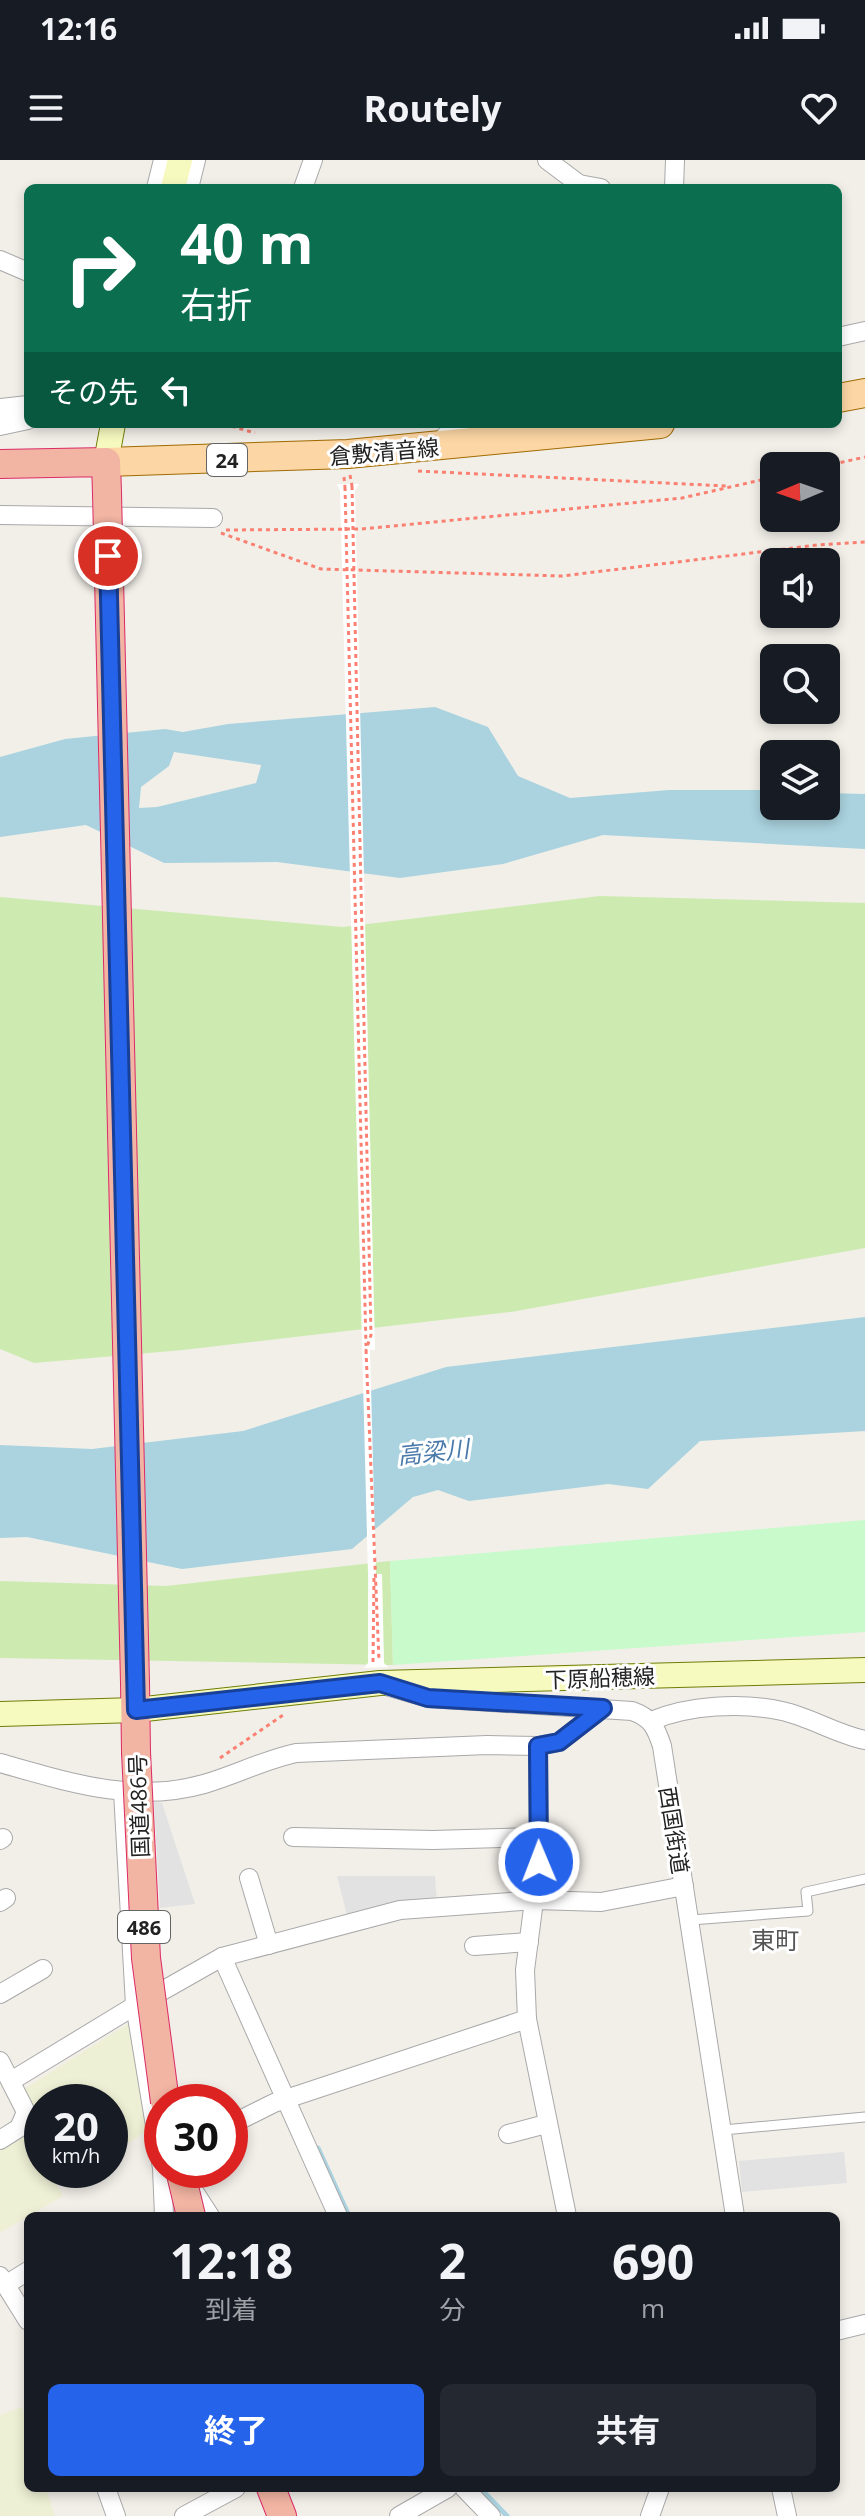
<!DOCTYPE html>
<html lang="ja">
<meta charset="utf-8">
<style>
:root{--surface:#171b24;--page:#242831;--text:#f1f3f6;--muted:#9ea1a6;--accent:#2563eb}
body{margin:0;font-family:"Open Sans","Noto Sans JP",sans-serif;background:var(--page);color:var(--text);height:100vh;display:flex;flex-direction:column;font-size:30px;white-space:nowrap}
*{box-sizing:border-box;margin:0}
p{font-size:26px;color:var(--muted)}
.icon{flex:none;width:44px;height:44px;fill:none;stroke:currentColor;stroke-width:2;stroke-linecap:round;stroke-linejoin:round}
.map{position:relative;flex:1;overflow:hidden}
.sheet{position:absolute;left:24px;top:2052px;width:816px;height:280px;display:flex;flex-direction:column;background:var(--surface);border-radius:12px;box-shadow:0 4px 12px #0003}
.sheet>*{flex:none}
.hud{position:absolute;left:24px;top:24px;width:818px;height:244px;border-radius:12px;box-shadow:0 4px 12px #0003;background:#0b6e4f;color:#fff;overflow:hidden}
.needle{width:52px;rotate:268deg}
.buttons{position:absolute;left:760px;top:292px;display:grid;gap:16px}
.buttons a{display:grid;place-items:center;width:80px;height:80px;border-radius:12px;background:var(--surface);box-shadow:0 4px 12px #0003;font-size:40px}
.speed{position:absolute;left:24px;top:1924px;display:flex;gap:16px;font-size:40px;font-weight:700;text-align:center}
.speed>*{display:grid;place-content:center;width:104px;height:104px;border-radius:50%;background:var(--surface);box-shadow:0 4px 12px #0003;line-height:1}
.speed small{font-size:20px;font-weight:400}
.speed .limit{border:12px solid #d22;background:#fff;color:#111}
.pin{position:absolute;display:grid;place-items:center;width:68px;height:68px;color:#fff;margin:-34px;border:4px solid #fff;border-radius:50%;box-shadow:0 2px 8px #0007}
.me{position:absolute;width:88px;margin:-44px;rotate:359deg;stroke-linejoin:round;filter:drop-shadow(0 0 6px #0008)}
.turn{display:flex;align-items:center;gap:28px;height:168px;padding:0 24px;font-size:36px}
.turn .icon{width:104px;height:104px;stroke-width:2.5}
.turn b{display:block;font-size:56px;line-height:68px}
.then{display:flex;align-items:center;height:76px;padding:0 24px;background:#0003;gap:16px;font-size:30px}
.eta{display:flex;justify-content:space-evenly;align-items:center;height:136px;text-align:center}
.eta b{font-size:48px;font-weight:700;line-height:56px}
.primary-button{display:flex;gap:16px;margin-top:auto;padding:16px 24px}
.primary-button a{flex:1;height:92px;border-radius:12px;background:var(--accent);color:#fff;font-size:32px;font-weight:700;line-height:92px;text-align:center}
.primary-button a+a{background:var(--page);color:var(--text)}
.status{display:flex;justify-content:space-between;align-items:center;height:56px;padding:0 40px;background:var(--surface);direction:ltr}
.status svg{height:22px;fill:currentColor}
header{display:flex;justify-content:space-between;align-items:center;height:104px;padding:0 24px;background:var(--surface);font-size:36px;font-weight:700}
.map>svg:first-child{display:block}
</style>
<div class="status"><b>12:16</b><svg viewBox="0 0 49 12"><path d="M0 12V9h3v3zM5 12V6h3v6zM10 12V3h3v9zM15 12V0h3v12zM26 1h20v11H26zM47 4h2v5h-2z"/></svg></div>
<header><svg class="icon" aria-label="menu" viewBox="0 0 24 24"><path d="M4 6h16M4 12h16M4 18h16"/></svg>Routely<svg class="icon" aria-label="heart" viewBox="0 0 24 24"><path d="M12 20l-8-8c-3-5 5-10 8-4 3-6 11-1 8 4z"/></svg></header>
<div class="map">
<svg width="865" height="2356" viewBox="0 0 865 2356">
<rect width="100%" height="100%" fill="#f2efe9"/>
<!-- farmland -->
<g fill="#eef0d5">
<path d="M 131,1862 L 148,1970 L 110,1996 L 110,1942 L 42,1942 L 42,1974 L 24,1935 L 24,1929 Z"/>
<path d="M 26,1973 L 42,2000 L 42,2010 L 48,2010 L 63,2036 L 0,2073 L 0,1989 Z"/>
<path d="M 22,2247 L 28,2268 L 28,2328 L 46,2328 L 55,2356 L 0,2356 L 0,2255 Z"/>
</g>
<!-- grass -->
<g fill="#cdebb0">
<path d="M 600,736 L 865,743 L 865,1088 L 511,1152 L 183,1190 L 34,1203 L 0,1189 L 0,737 L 343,767 Z"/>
<path d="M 390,1401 L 393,1505 L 0,1498 L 0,1421 L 166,1426 Z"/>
</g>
<!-- park -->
<path fill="#c8facc" d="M 865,1360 L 865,1472 L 393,1505 L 390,1401 Z"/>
<!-- parking -->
<g fill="#e2e2e2">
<path d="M 154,1642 L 162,1643 L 195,1744 L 160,1748 Z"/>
<path d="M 337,1716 L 435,1716 L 437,1745 L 348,1759 Z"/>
<path d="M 844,1992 L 847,2023 L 742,2032 L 739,2001 Z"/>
</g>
<!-- water -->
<g fill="#aad3df" fill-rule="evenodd">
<path d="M 435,547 L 488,567 L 518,616 L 570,638 L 669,630 L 774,630 L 774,646 L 826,646 L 826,633 L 865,634 L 865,689 L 603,675 L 503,704 L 400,718 L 277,702 L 164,703 L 86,665 L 0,677 L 0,597 L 65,579 L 165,569 L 183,572 L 228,564 ZM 174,592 L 261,605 L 261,606 L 256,623 L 157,647 L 139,648 L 141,627 L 169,606 Z"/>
<path d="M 865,1157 L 865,1271 L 700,1281 L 648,1329 L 608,1324 L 469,1341 L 438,1330 L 413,1337 L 352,1389 L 182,1409 L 27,1377 L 0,1378 L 0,1285 L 92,1289 L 243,1271 L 446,1207 Z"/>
</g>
<!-- pier -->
<path fill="#fff" d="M 337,324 L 359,324 L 355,331 L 375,1190 L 370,1190 L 376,1414 L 382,1414 L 384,1503 L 388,1507 L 364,1508 L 368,1503 L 368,1414 L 340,331 Z"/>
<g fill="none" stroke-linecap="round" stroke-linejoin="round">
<!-- stream -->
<g stroke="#aad3df" stroke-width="5">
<path d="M 318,1988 L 349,2056"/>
<path d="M 480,2328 L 507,2356"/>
</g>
<!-- service casing -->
<g stroke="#a9a9a9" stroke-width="11">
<g id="service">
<path d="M 691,1760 L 808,1751 L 806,1732 L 865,1719"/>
<path d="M 723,1970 L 865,1957"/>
</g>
</g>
<!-- minor casing -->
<g stroke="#a9a9a9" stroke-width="20">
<g id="minor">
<path d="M 547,0 L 579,24 L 601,28"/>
<path d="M 156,28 L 163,0"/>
<path d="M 189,28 L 196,0"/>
<path d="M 303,28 L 313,0"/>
<path d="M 674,28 L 675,0"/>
<path d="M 0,100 L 28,112"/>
<path d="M 838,177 L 865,171"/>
<path d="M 0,248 L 28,245"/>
<path d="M 0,266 L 28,260"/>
<path d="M 435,287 L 451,270 L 472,264"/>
<path d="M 0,355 L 213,358"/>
<path d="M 386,1526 L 428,1538 L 632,1551 C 652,1558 656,1568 662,1586 L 735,2056"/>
<path d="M 651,1561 C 688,1545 742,1542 782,1551 C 810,1557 836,1574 865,1580"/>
<path d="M 538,1586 L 539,1702 L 525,1810 L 527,1859 L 567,2056"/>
<path d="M 0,1603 C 68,1622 133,1644 204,1624 C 235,1615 264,1600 296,1593 L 487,1585 L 538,1586 L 559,1582 L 603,1548"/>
<path d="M 123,1632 L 135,1845 L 162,2008 L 164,2056"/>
<path d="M 293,1677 L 433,1680 L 539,1677"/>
<path d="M 0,1680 L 3,1678"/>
<path d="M 249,1718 L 269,1785"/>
<path d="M 0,1742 L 6,1738"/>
<path d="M 474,1786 L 529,1782"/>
<path d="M 222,1797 L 338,2056"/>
<path d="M 162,1831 L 222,1797 L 400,1750 L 536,1740 L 601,1742 L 684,1726"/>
<path d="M 0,1834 L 43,1809"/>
<path d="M 0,1901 L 26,1952 L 19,1968 L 0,1980"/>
<path d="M 11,1921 L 141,1842"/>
<path d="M 230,1965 L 274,1943 L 527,1859"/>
<path d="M 508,1974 L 546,1964"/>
<path d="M 188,2022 L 210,2056"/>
<path d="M 0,2116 L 28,2161"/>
<path d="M 7,2124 L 28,2111"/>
<path d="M 836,2171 L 865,2164"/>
<path d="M 106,2328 L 116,2356"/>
<path d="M 464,2328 L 491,2356"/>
<path d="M 781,2328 L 787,2356"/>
<path d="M 184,2356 L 236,2328"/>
<path d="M 399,2356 L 448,2328"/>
<path d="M 650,2356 L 660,2328"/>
</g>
</g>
<!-- secondary casing -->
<g stroke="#707d05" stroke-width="26">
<g id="secondary">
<path d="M 173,28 L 180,0"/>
<path d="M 106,302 L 113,264"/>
<path d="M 0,1554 L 136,1550 L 380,1523 L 865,1510"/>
</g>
</g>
<!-- primary casing -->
<g stroke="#a06b00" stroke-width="30">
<g id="primary">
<path d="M 838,238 L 865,233"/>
<path d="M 106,302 L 348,294 L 660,264"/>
</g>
</g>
<!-- trunk casing -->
<g stroke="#dc2a67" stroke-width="30">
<g id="trunk">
<path d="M 0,304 L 106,302 L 107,333"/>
<path d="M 135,1523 L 136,1592"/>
<path d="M 271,2328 L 282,2356"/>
</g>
</g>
<!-- path -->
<g stroke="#fa8072" stroke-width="3" stroke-dasharray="4 4" stroke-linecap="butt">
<path d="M 224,264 L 255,273"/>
<path d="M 825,306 L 865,297"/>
<path d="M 418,311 L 726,326"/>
<path d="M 350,315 L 352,326"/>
<path d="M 344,317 L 345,327"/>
<path d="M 226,370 L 362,369 L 682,338 L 774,317"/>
<path d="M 221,373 L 321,409 L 562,416 L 817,385 L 865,382"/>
<path d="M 366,1190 L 379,1501"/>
<path d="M 373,1502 L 374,1416"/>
<path d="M 220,1598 L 283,1555"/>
</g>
<!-- service -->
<use href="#service" stroke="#fff" stroke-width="9"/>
<!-- minor -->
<use href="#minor" stroke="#fff" stroke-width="18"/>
<!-- secondary -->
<use href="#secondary" stroke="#f7fabf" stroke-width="24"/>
<!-- primary -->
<use href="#primary" stroke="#fcd6a4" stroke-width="28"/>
<!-- trunk -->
<use href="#trunk" stroke="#f2b4a3" stroke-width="28"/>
<!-- trunk-bridge casing -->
<g stroke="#dc2a67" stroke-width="30" stroke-linecap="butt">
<g id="trunk-bridge">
<path d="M 107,333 L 135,1523"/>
<path d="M 136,1592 L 146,1798 L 165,1942"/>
<path d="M 180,2010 L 191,2056"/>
</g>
</g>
<!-- path-bridge -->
<g stroke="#fa8072" stroke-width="3" stroke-dasharray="4 4" stroke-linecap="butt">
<path d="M 352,326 L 371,1175 L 366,1190"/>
<path d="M 345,327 L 366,1186"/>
</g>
<!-- trunk-bridge -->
<use href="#trunk-bridge" stroke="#f2b4a3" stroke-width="28"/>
</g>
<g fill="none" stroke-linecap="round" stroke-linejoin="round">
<!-- route casing -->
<g stroke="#184099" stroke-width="20">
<path id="route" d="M 108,396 L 136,1550 L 380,1523 L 428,1538 L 603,1548 L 559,1582 L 538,1586 L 539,1702"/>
</g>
<!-- route -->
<use href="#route" stroke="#2563eb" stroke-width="14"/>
</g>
<g text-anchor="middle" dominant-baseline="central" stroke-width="6" stroke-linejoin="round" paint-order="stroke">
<!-- shield labels -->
<g fill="#fff" stroke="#646464" stroke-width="2">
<rect x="207" y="284" width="40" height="32" rx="6"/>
<rect x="118" y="1751" width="52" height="32" rx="6"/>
</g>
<g font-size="20" font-weight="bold" fill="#222">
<text x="227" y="300">24</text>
<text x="144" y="1767">486</text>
</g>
<!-- street labels -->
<g font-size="22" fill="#222" stroke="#fff">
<text transform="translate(384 291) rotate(-5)">倉敷清音線</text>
<text transform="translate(600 1517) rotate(-2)">下原船穂線</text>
<text transform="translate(138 1646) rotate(-92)">国道486号</text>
<text transform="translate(675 1670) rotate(81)">西国街道</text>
</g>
<!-- water labels -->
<g font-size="24" font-style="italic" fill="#4a7aab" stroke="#fff">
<text transform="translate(433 1291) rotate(-6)">高梁川</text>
</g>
<!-- neighbourhood labels -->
<g font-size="24" fill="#555" stroke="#fff">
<text x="775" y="1779">東町</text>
</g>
</g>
</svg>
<div class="buttons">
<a><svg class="needle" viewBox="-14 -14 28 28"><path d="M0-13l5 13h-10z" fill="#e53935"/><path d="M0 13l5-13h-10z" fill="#9ea1a6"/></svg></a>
<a><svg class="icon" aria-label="sound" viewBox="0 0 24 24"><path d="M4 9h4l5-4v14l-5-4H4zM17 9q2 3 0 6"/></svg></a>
<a><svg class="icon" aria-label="search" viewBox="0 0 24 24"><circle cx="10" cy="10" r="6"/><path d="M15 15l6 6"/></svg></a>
<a><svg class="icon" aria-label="layers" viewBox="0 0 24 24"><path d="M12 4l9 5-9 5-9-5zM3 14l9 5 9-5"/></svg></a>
</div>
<div class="speed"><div>20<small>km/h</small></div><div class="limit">30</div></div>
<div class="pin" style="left:108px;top:396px;background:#d93025"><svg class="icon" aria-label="arrive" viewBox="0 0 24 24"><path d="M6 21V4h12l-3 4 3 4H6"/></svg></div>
<svg class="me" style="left:539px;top:1702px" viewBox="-20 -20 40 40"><circle r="17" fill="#2563eb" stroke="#fff" stroke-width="3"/><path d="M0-11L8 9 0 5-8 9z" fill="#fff"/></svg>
<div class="hud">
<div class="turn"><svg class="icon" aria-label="right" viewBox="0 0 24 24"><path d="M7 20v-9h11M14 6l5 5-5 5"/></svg><div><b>40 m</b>右折</div></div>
<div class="then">その先<svg class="icon" aria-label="left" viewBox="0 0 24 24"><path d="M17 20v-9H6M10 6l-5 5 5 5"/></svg></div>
</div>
<section class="sheet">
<div class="eta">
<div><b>12:18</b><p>到着</p></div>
<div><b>2</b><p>分</p></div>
<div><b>690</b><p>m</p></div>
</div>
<div class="primary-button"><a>終了</a><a>共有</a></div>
</section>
</div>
